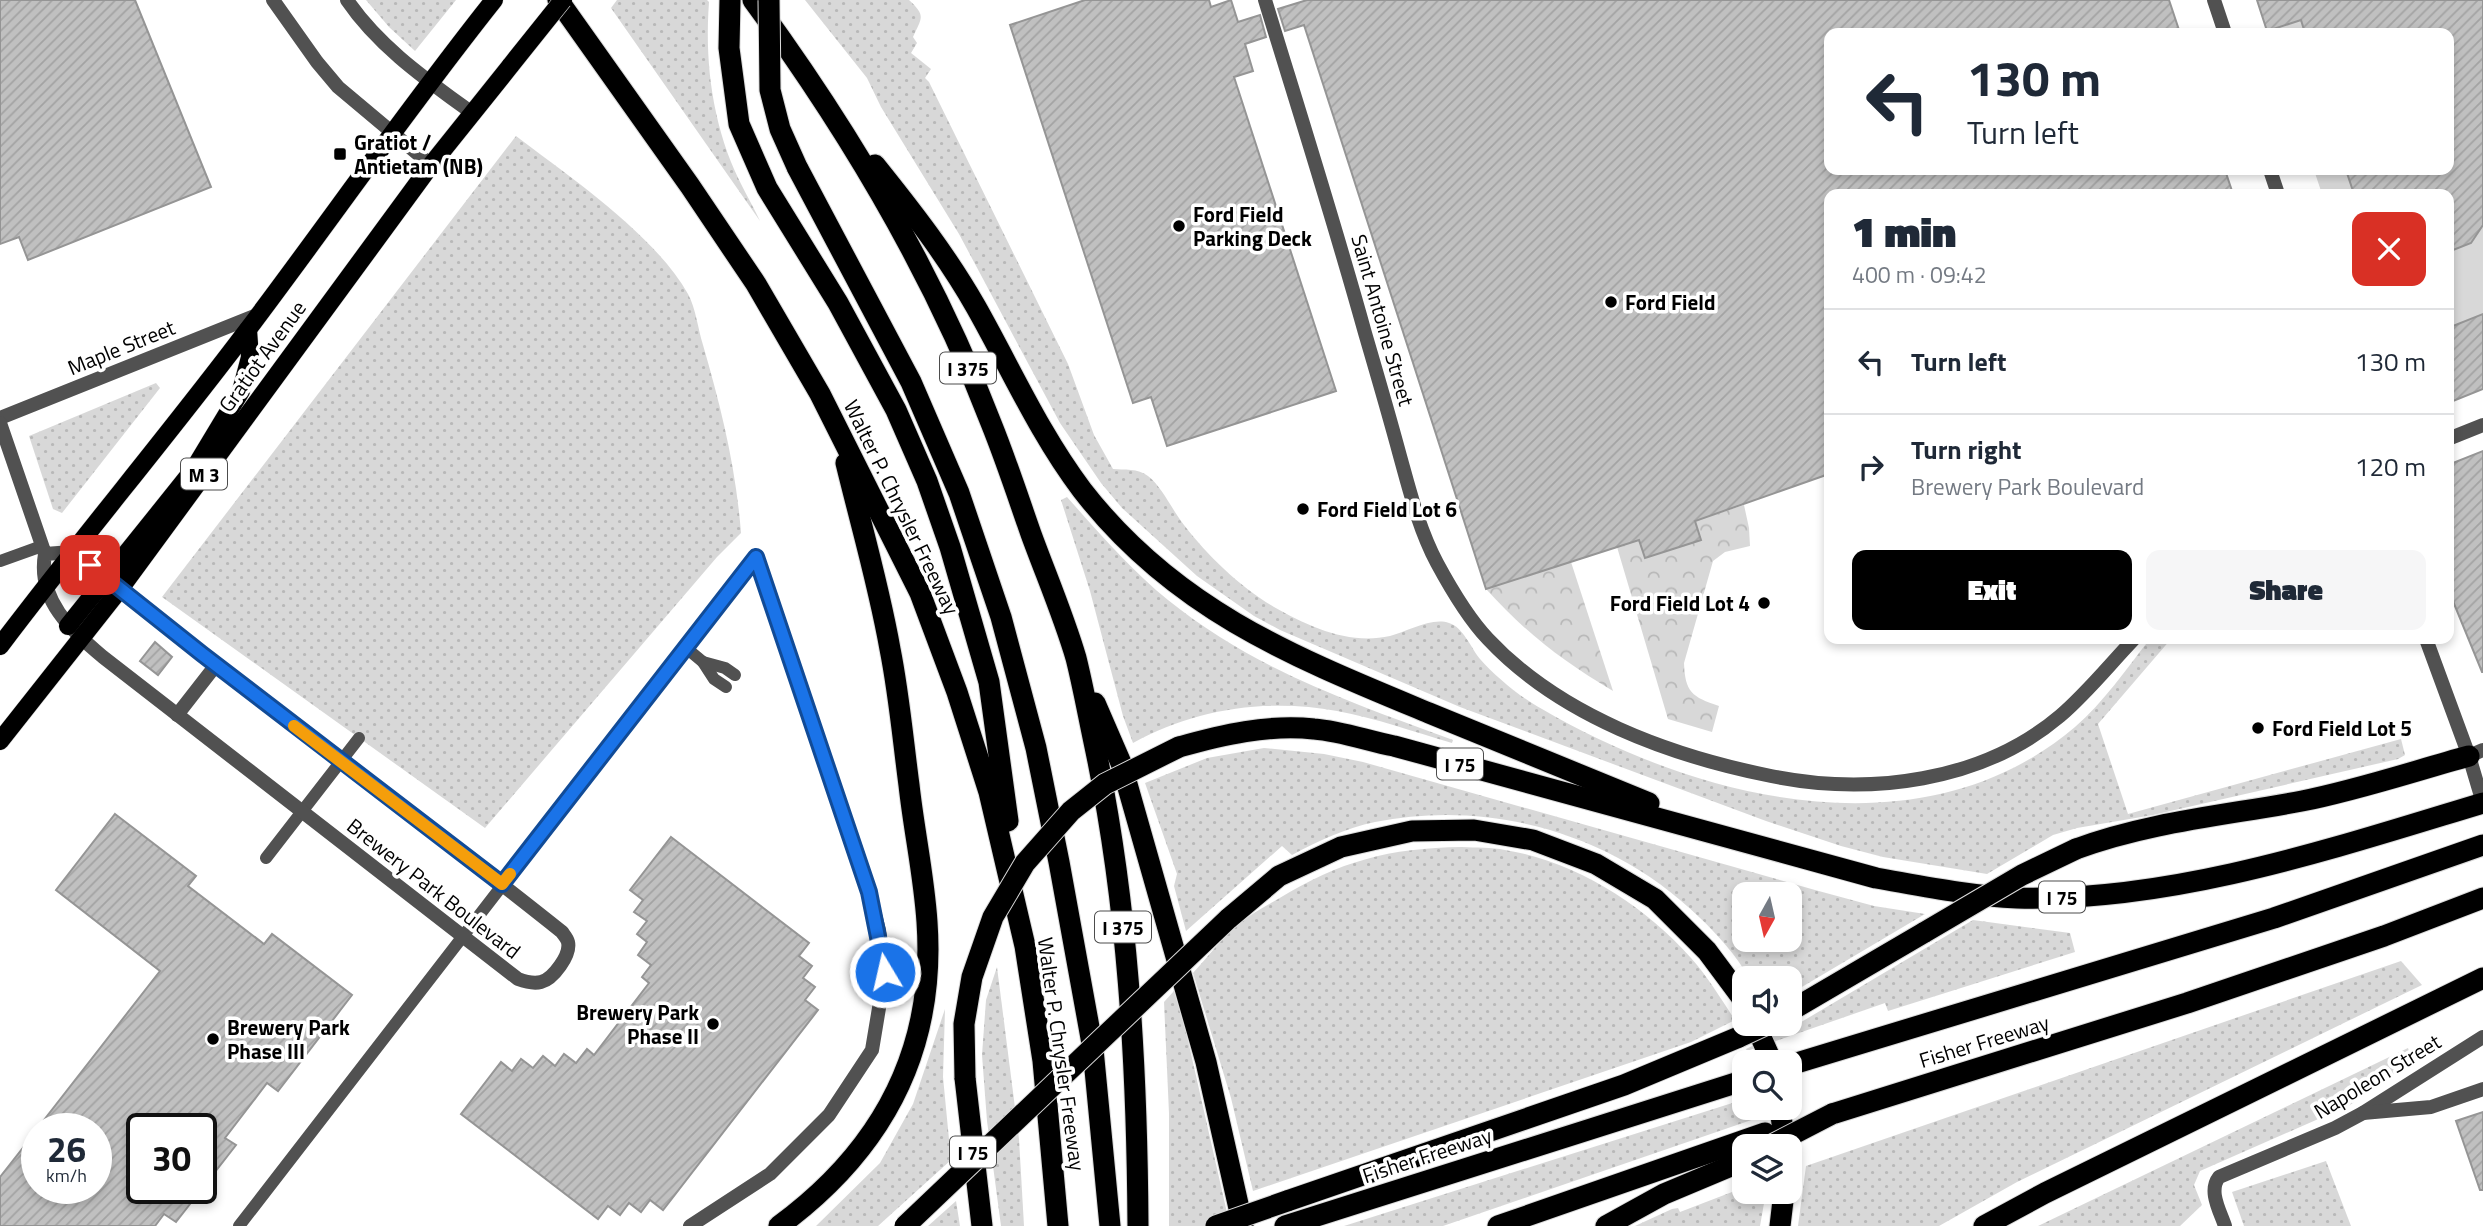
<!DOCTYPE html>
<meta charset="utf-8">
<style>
:root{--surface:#fff;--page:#f6f6f7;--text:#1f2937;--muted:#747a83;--line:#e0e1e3;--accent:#000}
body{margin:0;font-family:"Titillium Web",sans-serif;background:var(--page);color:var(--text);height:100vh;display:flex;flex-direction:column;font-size:26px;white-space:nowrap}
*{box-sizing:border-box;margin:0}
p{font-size:23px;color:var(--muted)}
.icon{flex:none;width:38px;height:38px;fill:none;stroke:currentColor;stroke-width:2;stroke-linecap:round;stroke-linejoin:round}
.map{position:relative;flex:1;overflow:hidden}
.panel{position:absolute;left:1824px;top:189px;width:630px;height:455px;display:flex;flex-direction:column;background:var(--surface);border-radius:14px;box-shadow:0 4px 10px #0003}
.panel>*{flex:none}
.top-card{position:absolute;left:1824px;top:28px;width:630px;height:147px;border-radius:14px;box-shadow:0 4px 10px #0003;background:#fff;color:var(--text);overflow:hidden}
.needle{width:46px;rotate:188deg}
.controls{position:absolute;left:1732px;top:882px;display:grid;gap:14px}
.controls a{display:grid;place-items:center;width:70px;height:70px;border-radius:14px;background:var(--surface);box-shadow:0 4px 10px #0003;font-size:35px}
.speed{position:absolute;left:21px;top:1113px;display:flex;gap:14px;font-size:35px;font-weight:700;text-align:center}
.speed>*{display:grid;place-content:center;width:91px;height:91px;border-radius:50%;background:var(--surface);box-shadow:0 4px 10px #0003;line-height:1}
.speed small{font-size:18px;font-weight:400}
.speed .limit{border:4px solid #111;border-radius:10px;background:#fff;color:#111}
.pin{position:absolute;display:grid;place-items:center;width:60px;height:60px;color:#fff;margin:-30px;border-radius:14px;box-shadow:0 4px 10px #0006}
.me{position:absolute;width:77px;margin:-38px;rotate:351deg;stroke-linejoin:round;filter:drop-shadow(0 0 5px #0008)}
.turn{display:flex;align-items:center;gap:24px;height:147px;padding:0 28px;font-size:32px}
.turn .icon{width:91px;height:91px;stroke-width:2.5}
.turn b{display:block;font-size:49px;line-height:60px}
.round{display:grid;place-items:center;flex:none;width:74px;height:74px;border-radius:14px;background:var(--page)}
.overview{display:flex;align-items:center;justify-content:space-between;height:119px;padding:0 28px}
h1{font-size:42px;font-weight:800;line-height:52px}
.primary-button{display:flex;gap:14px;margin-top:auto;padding:14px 28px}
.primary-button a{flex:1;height:80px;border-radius:14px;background:var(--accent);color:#fff;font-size:28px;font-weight:800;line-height:80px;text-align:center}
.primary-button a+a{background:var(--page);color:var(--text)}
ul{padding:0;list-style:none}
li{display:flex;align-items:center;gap:21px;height:105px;padding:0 28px;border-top:2px solid var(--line)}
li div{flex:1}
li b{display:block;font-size:26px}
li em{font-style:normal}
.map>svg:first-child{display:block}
</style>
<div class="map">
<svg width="2483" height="1226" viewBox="0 0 2483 1226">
<defs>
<pattern id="grass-dots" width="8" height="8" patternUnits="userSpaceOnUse" patternTransform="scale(1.75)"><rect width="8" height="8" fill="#d8d8d8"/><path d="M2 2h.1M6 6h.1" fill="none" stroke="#b8b8b8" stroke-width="1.8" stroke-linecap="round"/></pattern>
<pattern id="forest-crowns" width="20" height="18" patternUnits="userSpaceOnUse" patternTransform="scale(1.75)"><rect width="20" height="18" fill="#d8d8d8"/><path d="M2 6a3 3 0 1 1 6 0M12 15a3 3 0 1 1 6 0" fill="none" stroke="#b8b8b8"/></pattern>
<pattern id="building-hatch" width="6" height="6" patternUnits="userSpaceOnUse" patternTransform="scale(1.75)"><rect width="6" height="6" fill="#c0c0c0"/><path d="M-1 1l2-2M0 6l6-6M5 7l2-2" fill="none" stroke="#a3a3a3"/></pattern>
</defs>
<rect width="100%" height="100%" fill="#fff"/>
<!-- grass -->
<g fill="url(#grass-dots)" fill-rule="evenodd">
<path d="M 366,0 L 456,0 L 415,51 L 389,27 Z"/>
<path d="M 617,0 L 707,0 L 709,2 C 705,57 711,111 731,162 C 739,182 751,202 760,221 L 611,8 Z"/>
<path d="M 805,0 L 909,0 C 926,16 922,17 913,37 L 917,43 L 911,53 L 931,69 L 925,78 L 929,82 L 1068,364 L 1094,435 L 1113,469 C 1124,470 1138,468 1148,476 C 1163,488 1172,510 1184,525 C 1208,556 1240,587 1274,607 C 1309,627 1349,645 1390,636 C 1407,632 1431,617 1449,623 C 1463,627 1471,648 1480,659 C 1496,677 1520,697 1542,709 C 1698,800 1922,857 2075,727 C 2104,702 2126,669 2150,639 L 2171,639 L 2098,724 L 2128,814 L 2401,739 L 2405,755 L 2398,759 L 2153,815 L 2077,828 L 2053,835 L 1987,874 L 1883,857 L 1841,846 L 1766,821 L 1460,707 L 1280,630 L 1254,616 L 1197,576 L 1122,508 L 1101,483 L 1060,423 L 959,234 L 881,107 L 867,78 Z"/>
<path d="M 516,136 C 571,178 654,234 688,294 C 696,309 698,329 703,345 C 721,407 736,468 741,533 L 717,557 L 485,828 L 162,597 Z"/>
<path d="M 156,383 L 160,388 L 62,513 L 53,509 L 29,436 Z"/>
<path d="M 1067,497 C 1099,533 1131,570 1168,600 C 1255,670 1350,702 1453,740 L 1452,743 C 1414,732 1376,718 1337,711 C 1268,698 1194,709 1133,743 L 1123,716 L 1090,591 L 1061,500 Z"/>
<path d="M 1264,748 L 1324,754 L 1363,762 L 1815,890 L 1874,906 L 1925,914 L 1790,994 L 1790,978 L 1749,978 C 1736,955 1718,935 1699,917 C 1614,834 1492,799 1375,822 C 1346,828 1318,841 1292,855 L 1282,846 L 1186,931 L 1174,886 L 1177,874 L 1145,783 L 1207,758 ZM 1745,894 L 1790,894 L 1790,940 L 1745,940 Z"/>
<path d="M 1462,847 C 1476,848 1491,847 1505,850 C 1575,861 1644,905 1691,958 C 1708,977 1721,999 1735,1020 L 1691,1042 L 1253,1191 L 1231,1098 L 1193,973 C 1208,957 1223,936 1241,922 C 1252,913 1266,906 1278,899 C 1340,861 1389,848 1462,847 Z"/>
<path d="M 1973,920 L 2070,933 L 2075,952 L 1888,1011 L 1885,1003 L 1747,1051 L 1746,1049 L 1803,1021 Z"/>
<path d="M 2401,961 L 2422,985 L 2017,1182 L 1939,1226 L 1798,1226 L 1806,1166 Z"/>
<path d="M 997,967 L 1019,1139 L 1024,1226 L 1001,1226 L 987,1121 L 982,1055 L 986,1000 Z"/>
<path d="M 1174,991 L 1187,1036 L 1230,1226 L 1169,1226 L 1169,1113 L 1164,1002 Z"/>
<path d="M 945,1009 L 943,1077 L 951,1160 L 878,1226 L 816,1226 L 880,1163 L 913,1104 Z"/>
<path d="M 2408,1048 L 2412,1061 L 2350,1105 L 2200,1171 L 2194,1185 L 2202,1205 L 2180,1226 L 2038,1226 Z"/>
<path d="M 1745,1099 L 1745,1108 L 1762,1108 L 1763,1116 L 1443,1226 L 1344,1226 Z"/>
<path d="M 2326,1161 L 2351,1226 L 2244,1226 L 2232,1192 Z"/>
<path d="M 1745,1187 L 1745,1192 L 1766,1192 L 1760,1226 L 1635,1226 L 1672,1209 L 1678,1208 L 1680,1212 Z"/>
<path d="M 956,1201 L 960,1226 L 928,1226 Z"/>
</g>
<!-- forest -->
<g fill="url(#forest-crowns)">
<path d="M 1744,505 L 1749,528 L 1750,546 L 1725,552 L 1713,561 L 1684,663 C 1685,692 1692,697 1719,706 L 1712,732 L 1668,719 L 1617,547 L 1639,540 L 1645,557 L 1695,521 Z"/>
<path d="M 1571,562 L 1613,691 C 1562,661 1526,633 1486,589 Z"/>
</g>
<!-- park -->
<path fill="#d8d8d8" d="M 2257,0 L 2483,0 L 2483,389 L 2448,403 L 2448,194 L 2322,194 L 2314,170 L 2448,170 L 2448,33 L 2278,33 L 2276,29 L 2267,31 Z"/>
<!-- building -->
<g fill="url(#building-hatch)" stroke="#959595" stroke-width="2" fill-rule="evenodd">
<path d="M 0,0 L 135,0 L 211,187 L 28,260 L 19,237 L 0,244 Z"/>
<path d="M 1085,0 L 1209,0 L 1211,7 L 1231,0 L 1238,22 L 1260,15 L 1266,37 L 1245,44 L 1253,71 L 1234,77 L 1336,391 L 1167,446 L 1151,397 L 1133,403 L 1010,25 Z"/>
<path d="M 1307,0 L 2169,0 L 2180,33 L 1829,33 L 1829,170 L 2225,170 L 2233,194 L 1829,194 L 1829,474 L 1695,521 L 1701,540 L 1645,558 L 1639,540 L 1486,589 L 1304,25 L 1285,31 L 1278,9 Z"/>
<path d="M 2257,0 L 2483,0 L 2483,225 L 2471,243 L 2448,252 L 2448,194 L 2354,194 L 2346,170 L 2448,170 L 2448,33 L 2305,33 L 2301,20 L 2267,31 Z"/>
<path d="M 2483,314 L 2483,389 L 2448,403 L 2448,328 Z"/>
<path d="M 2483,451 L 2483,672 L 2482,672 L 2448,589 L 2448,465 Z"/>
<path d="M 155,642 L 172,657 L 158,675 L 140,661 Z"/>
<path d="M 115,814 L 196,876 L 188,886 L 264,944 L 272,934 L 352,995 L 278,1091 L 267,1083 L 225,1138 L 236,1145 L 176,1222 L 164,1214 L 155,1226 L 0,1226 L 0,1177 L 37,1130 L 37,1188 L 96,1188 L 96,1129 L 37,1129 L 160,971 L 56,890 ZM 142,1129 L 201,1129 L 201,1188 L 142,1188 Z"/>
<path d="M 671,837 L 809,943 L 799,956 L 812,966 L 803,978 L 815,987 L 805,1000 L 818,1010 L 663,1210 L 650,1200 L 641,1212 L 629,1203 L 620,1215 L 608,1206 L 598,1219 L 461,1114 L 501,1062 L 512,1071 L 521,1059 L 533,1068 L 543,1056 L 555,1066 L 564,1054 L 576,1063 L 587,1049 L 594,1055 L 649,983 L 642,977 L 651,965 L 638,955 L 647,942 L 637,934 L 647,921 L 634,912 L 643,900 L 630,890 Z"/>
<path d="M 2483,1112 L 2483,1190 L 2480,1190 L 2456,1121 Z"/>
</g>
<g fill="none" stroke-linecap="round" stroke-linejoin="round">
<!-- primary casing -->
<g stroke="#dbdbdb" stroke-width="19">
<g id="primary">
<path d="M 68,626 L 194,469 L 241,391 L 250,357 L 248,330"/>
<path d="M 0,646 C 80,540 166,438 246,332 C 329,222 408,108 494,0"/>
<path d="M 0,741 L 120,589 L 431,165 L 511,65"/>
</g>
</g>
<!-- motorway casing -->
<g stroke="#dbdbdb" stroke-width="23">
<g id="motorway">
<path d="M 558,0 L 690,186 L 756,284 L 820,394 L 920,593 L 957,692 L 989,792 L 1025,946 L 1043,1061 L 1058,1226"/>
<path d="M 730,0 L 729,48 L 739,124 L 767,188 L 838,303 L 896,410 L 927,481 L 950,547 L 989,682 L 1008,821"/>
<path d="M 753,0 C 847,128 934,274 991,423 C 1006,460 1018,497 1031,534 C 1046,575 1064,617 1076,658 C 1083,686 1088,714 1094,742 C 1128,901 1137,1064 1138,1226"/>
<path d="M 875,165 C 912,211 947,256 976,307 C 1011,369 1039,433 1082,490 C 1175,610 1294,657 1429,713 C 1502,743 1576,773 1649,803"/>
<path d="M 797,167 L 911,382 L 959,493 L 1001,617 L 1036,748 L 1059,862 L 1093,1049 L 1110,1226"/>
<path d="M 1095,703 L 1121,763 L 1206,1062 L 1243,1226"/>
<path d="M 1179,747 C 1222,735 1268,724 1314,729 C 1341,731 1368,741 1394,746 L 1876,878 C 1922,886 1970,896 2017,898 C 2174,902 2334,848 2483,803"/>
<path d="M 2076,849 C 2148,822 2228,815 2302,801 C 2358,790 2414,771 2469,756"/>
<path d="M 1228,919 L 1279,876 L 1341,847 L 1412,831 L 1474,830 L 1533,840 L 1596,864 L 1655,899 L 1707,951 L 1745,1002"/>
<path d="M 1790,1011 L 1925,932"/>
<path d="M 1755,1024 L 1772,1062"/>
<path d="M 1790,1065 L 2274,918 L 2483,845"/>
<path d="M 965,1078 L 982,1226"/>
<path d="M 1780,1108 L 1785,1146"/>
<path d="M 1832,1114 L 2187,1003 L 2384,936 L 2483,898"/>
<path d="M 1287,1201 L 1624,1085 L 1739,1037"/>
<path d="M 779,1226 C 881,1151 936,1051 927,922 C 924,876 914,831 909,785 C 903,740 899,694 890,649 C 879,586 861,525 846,463"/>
<path d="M 1285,1226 L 1745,1080"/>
<path d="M 1498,1226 L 1765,1133"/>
<path d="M 1606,1226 L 1664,1194 L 1745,1160"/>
<path d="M 1780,1226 L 1784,1192"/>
<path d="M 1984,1226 L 2045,1193 L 2483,978"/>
</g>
</g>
<!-- service -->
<g stroke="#515151" stroke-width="12">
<path d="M 0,561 L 42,546"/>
<path d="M 685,647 L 703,662 L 714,679 L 726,687"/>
<path d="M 703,662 L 725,668 L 735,675"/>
<path d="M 266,858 L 359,738"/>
<path d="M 239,1226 L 756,557"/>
</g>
<!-- minor -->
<g stroke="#515151" stroke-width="14">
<path d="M 1265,0 C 1299,111 1334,221 1365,333 C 1377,374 1389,415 1400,456 C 1410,492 1419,529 1437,563 C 1451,589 1468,618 1488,639 C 1560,716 1671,756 1771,776 C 1869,796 1982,782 2060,716 C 2087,693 2110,664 2134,639"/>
<path d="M 0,418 L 257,315"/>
<path d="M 0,423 L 45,554 C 37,600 71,630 103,657 L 518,979 C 526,982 533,984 541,982 C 553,979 571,955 568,942 C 567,938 564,935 562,932 C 443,837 321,746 201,654 C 158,620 117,583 72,552 L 45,554"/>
<path d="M 2448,439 L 2483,425"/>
<path d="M 177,715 L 216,665"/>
<path d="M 690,1226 L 770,1174 L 829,1115 L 872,1050 L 885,972 L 879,930 L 869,892 L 756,557"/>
<path d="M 2225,1226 C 2220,1211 2208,1191 2219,1177 L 2335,1128 L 2363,1113 L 2483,1037"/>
</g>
<!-- tertiary -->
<g stroke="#515151" stroke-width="14">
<path d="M 273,0 L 317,62 L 338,87 L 431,165"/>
<path d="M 347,0 C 379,47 427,80 472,113"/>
<path d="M 2214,0 L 2225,33"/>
<path d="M 2270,170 L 2278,194"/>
<path d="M 2426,639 L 2469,756 L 2483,803"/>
<path d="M 2469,756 L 2483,750"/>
<path d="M 2363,1113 L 2431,1107 L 2483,1089"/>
</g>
<!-- primary -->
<use href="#primary" stroke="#000" stroke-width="18"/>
<!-- motorway -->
<use href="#motorway" stroke="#000" stroke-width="21"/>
<!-- primary-bridge casing -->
<g stroke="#dbdbdb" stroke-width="19" stroke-linecap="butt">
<path id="primary-bridge" d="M 511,65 L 563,0"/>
</g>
<!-- motorway-bridge casing -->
<g stroke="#dbdbdb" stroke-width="23" stroke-linecap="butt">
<g id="motorway-bridge">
<path d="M 769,0 L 770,90 L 780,129 L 797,167"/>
<path d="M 1925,932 L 2022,875 L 2076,849"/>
<path d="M 1739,1037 L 1767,1024"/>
<path d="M 965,1078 L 964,1024 L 972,977 L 993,917 L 1025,863 L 1071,811 L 1105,784 L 1179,747"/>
<path d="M 1770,1146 L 1832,1114"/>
<path d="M 905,1226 L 1228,919"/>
<path d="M 1216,1226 L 1287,1201"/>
</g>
</g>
<!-- primary-bridge -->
<use href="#primary-bridge" stroke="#000" stroke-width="18"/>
<!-- motorway-bridge -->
<use href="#motorway-bridge" stroke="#000" stroke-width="21"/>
</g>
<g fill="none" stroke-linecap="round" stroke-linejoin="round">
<!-- route casing -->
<g stroke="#114b97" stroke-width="18">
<path id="route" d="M 90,565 L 202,654 L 502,884 L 756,557 L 869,892 L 885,972"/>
</g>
<!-- route -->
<use href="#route" stroke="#1a73e8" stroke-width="12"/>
<!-- slow -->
<path stroke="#f59e0b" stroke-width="12" d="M 294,726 L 502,884 L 510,874"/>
</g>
<!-- markers -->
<g fill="#000" stroke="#fff" stroke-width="2.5">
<rect x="333" y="147" width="14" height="14" rx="3.5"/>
<circle cx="1179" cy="226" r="7"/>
<circle cx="1611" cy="302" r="7"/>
<circle cx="1303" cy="509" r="7"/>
<circle cx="1764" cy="603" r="7"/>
<circle cx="2258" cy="728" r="7"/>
<circle cx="713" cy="1024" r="7"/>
<circle cx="213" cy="1039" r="7"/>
</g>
<g text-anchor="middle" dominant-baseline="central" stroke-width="7" stroke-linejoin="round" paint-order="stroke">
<!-- shield labels -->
<g fill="#fff" stroke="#4c4c4c" stroke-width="2">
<rect x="940" y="352.5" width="56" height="31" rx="5"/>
<rect x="181" y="458.5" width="46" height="31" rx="5"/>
<rect x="1437" y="748.5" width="46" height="31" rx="5"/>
<rect x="2039" y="881.5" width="46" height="31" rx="5"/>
<rect x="1095" y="911.5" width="56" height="31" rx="5"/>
<rect x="950" y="1136.5" width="46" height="31" rx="5"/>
</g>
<g font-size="19" font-weight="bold" fill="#000">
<text x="968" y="368">I 375</text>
<text x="204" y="474">M 3</text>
<text x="1460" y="764">I 75</text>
<text x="2062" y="897">I 75</text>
<text x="1123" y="927">I 375</text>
<text x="973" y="1152">I 75</text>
</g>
<!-- poi labels -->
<g font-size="21" font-weight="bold" fill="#000" stroke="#fff" text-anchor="start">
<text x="354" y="142">Gratiot /<tspan x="354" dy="24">Antietam (NB)</tspan></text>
<text x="1193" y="214">Ford Field<tspan x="1193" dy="24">Parking Deck</tspan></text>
<text x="1625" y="302">Ford Field</text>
<text x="1317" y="509">Ford Field Lot 6</text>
<text x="1750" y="603" text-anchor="end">Ford Field Lot 4</text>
<text x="2272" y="728">Ford Field Lot 5</text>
<text x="699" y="1012" text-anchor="end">Brewery Park<tspan x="699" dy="24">Phase II</tspan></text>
<text x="227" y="1027">Brewery Park<tspan x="227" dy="24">Phase III</tspan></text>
</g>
<!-- street labels -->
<g font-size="21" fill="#000" stroke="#fff">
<text transform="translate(1383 320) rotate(74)">Saint Antoine Street</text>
<text transform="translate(121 347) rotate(-22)">Maple Street</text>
<text transform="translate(262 356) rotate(-54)">Gratiot Avenue</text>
<text transform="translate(902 507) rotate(64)">Walter P. Chrysler Freeway</text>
<text transform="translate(434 888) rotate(38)">Brewery Park Boulevard</text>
<text transform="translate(1984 1041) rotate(-17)">Fisher Freeway</text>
<text transform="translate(1062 1054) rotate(82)">Walter P. Chrysler Freeway</text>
<text transform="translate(2377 1076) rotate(-31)">Napoleon Street</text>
<text transform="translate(1427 1155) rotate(-18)">Fisher Freeway</text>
</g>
</g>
</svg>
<div class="controls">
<a><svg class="needle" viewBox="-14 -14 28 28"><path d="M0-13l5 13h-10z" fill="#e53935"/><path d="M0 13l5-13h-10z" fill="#747a83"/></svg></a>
<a><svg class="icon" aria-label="sound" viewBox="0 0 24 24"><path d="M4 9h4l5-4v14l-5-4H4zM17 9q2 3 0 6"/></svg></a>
<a><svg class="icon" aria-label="search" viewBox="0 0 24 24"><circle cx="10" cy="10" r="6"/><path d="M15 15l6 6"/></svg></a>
<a><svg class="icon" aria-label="layers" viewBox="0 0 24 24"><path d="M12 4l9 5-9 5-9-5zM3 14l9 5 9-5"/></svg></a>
</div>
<div class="speed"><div>26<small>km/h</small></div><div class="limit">30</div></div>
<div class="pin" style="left:90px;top:565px;background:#d93025"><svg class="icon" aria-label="arrive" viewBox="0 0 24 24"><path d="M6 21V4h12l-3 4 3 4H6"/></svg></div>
<svg class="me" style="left:885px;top:972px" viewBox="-20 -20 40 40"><circle r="17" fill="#1a73e8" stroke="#fff" stroke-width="3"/><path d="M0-11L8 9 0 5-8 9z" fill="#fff"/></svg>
<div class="top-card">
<div class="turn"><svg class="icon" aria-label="left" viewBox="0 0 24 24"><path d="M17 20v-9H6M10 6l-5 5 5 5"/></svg><div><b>130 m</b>Turn left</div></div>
</div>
<section class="panel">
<div class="overview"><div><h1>1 min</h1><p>400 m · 09:42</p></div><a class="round" style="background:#d93025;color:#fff"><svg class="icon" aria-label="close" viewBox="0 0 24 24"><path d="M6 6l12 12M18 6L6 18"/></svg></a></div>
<ul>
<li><svg class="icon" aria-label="left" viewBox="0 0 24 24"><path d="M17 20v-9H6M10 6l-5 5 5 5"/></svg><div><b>Turn left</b></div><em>130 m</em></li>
<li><svg class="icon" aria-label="right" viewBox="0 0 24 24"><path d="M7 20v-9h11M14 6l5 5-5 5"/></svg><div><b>Turn right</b><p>Brewery Park Boulevard</p></div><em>120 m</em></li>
</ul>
<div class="primary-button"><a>Exit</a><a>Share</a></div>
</section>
</div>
